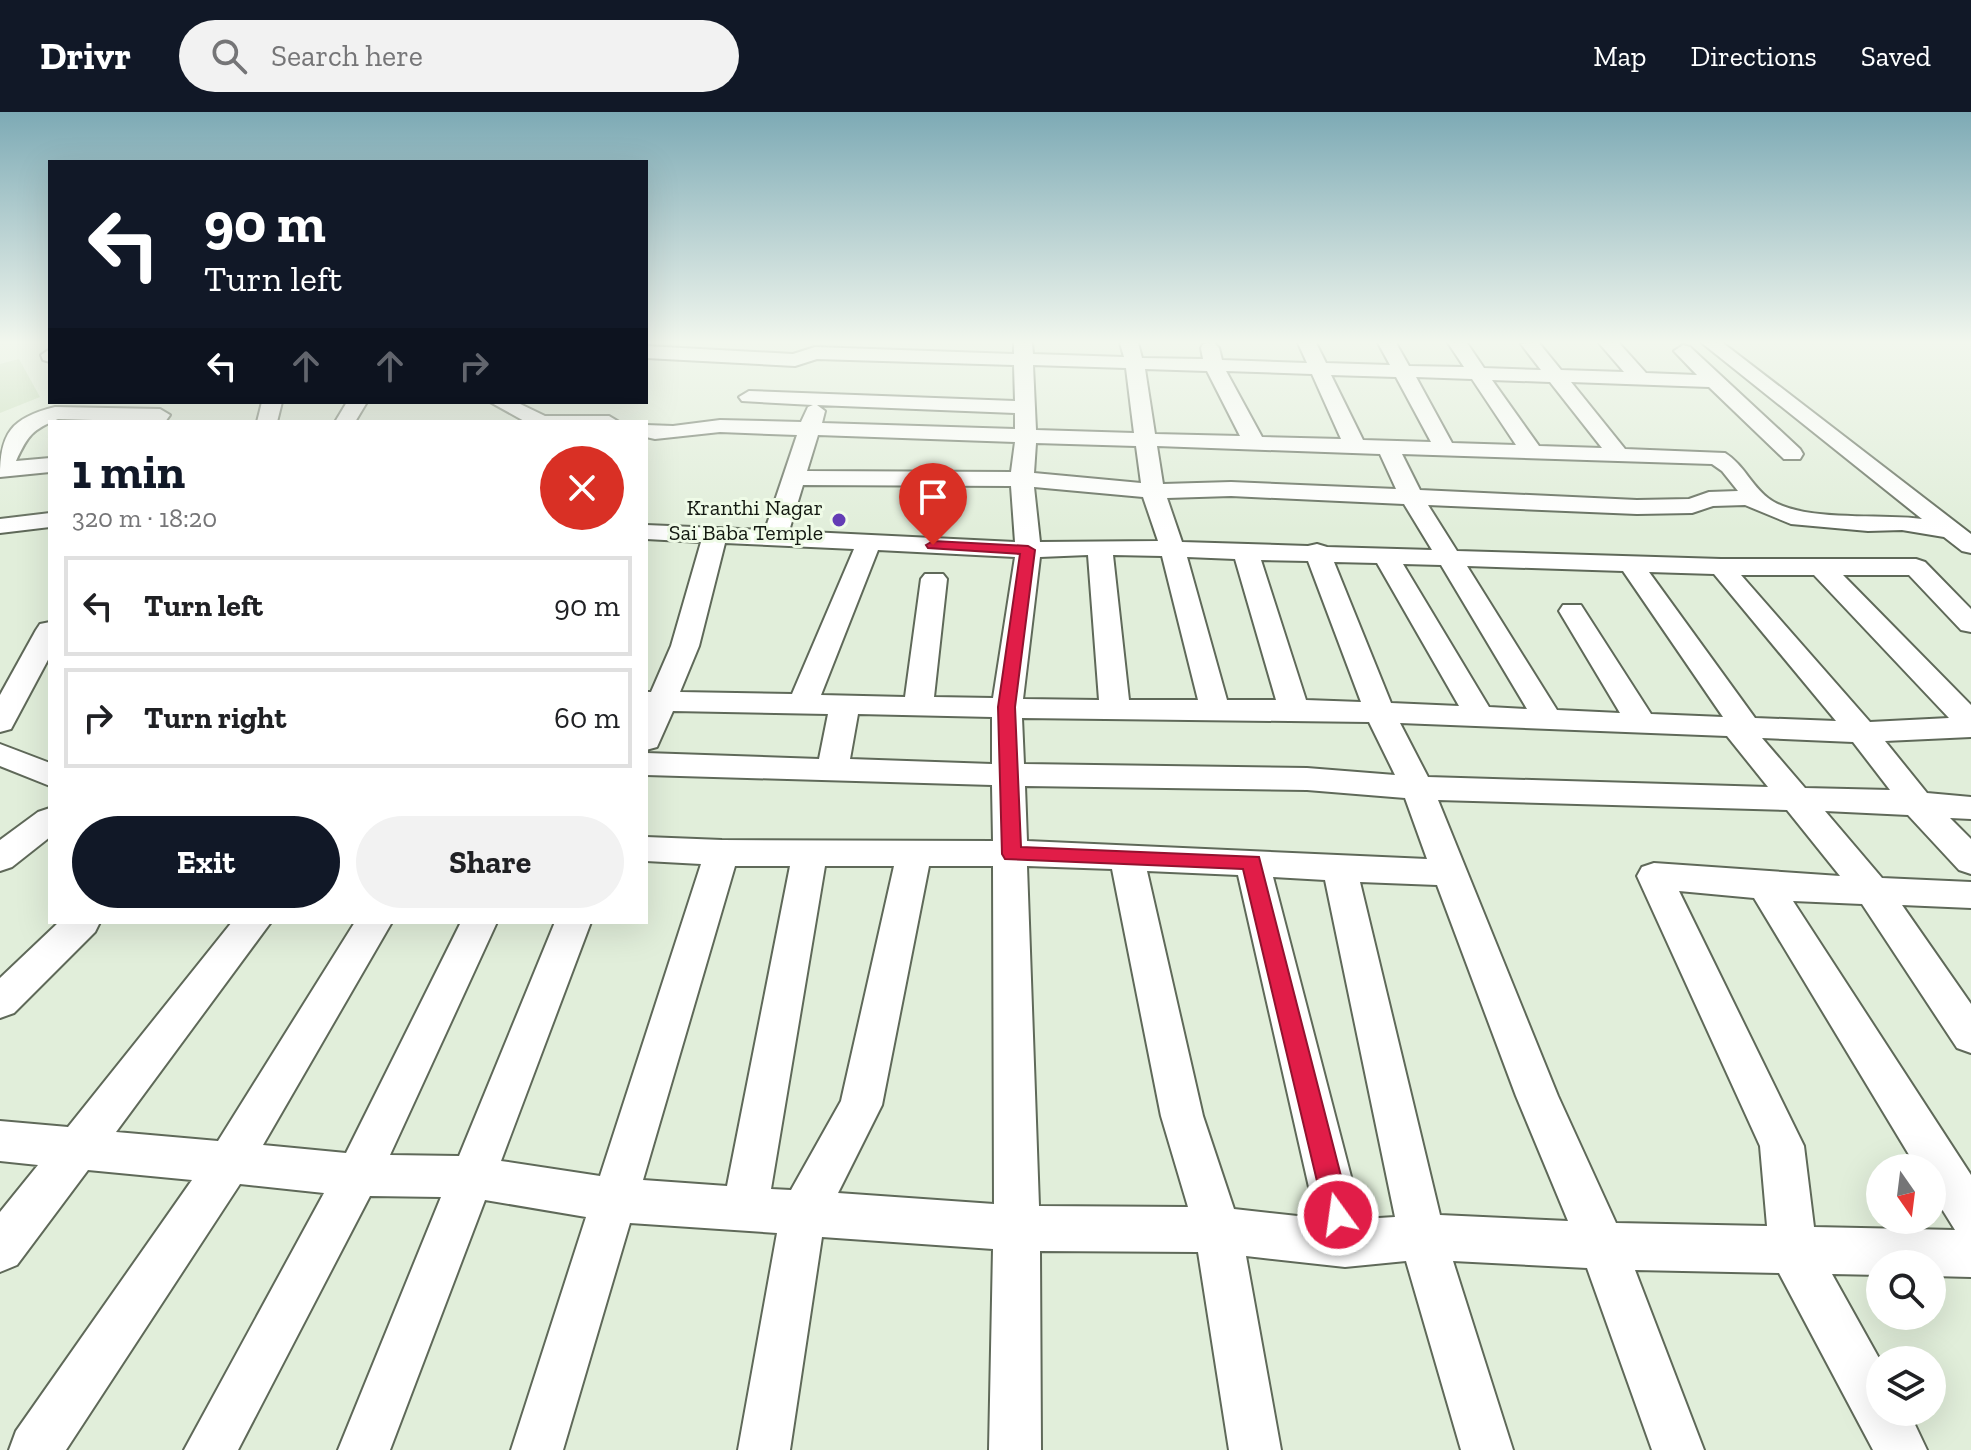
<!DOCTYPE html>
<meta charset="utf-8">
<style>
:root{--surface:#fff;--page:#f2f2f2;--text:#202124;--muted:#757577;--line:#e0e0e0;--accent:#111827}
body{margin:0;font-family:"Zilla Slab",serif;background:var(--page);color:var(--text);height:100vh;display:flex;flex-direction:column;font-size:30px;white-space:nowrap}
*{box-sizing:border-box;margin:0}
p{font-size:26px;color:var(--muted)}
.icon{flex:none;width:44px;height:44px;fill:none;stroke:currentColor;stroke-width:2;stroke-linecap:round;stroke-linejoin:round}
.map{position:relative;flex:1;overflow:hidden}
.details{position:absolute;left:48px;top:308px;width:600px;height:504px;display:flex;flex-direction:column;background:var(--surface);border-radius:0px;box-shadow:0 8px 32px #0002}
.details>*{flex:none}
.hud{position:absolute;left:48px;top:48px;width:600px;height:244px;border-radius:0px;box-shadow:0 8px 32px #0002;background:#111827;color:#fff;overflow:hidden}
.needle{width:52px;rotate:166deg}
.buttons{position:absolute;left:1866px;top:1042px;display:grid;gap:16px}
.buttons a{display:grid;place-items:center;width:80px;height:80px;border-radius:50%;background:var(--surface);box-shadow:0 8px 32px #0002;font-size:40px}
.pin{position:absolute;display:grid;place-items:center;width:68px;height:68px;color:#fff;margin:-82px -34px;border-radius:50% 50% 50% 0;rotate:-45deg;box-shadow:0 0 8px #0007}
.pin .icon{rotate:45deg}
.me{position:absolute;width:88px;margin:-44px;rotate:346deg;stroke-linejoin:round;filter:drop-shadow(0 0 6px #0008)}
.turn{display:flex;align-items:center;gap:28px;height:168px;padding:0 24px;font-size:36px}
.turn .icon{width:104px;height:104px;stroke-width:2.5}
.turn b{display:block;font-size:56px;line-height:68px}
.lanes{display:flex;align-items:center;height:76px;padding:0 24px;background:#0003;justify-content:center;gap:40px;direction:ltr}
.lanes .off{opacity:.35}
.round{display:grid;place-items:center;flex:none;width:84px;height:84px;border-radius:42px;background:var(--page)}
.summary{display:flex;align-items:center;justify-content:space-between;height:136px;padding:0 24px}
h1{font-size:48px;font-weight:700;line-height:60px;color:var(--accent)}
.button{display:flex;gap:16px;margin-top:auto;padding:16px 24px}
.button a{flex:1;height:92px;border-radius:48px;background:var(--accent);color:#fff;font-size:32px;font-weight:700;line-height:92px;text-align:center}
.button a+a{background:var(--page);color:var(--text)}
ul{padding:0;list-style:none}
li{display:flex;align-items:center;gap:24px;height:100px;margin:0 16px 12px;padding:0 8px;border:4px solid var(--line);border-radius:0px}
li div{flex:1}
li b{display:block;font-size:30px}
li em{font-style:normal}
header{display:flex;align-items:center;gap:48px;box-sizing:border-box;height:112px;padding:0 40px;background:var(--accent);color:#fff}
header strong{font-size:38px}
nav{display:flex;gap:44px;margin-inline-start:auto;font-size:28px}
.search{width:560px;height:72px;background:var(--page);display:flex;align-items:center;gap:20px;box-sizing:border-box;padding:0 28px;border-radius:44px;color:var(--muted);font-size:30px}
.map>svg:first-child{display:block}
</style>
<header>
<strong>Drivr</strong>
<div class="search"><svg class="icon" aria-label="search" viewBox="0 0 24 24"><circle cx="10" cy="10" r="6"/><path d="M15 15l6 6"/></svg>Search here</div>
<nav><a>Map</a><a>Directions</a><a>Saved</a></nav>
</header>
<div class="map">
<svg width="1971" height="1338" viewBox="0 0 1971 1338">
<rect width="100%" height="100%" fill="#e1eeda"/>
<!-- green -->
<path fill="#c7ddba" d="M 19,247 L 40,285 L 0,301 L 0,252 Z"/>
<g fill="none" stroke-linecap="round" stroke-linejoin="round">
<!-- minor casing -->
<g stroke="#5f6959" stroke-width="4">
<g id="minor">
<path d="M 1014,231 L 1032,231 L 1033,242 L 1124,245 L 1120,231 L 1138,231 L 1142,246 L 1203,247 L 1201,236 L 1203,232 L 1214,231 L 1219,236 L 1222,248 L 1307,251 L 1298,231 L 1316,231 L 1326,251 L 1390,253 L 1378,231 L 1396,231 L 1409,254 L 1464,255 L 1448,231 L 1467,231 L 1484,256 L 1541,258 L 1521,232 L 1539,231 L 1561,258 L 1624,260 L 1599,231 L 1619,231 L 1646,261 L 1697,263 L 1674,239 L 1683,233 L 1690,235 L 1800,337 L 1803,342 L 1800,347 L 1784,347 L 1709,275 L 1571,270 L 1625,337 L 1725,341 C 1744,353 1751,373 1768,386 C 1800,411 1881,401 1922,407 L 1702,231 L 1723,231 L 1971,422 L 1971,441 L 1962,439 L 1944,425 L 1902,418 L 1868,419 L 1791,412 L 1745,393 L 1713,394 L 1692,401 L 1637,402 L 1428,393 L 1457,439 L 1721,447 L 1916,447 L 1925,450 L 1971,497 L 1971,520 L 1961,518 L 1909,463 L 1843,463 L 1971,593 L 1971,625 L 1885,629 L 1927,681 L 1971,685 L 1971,707 L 1950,706 L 1971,727 L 1971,762 L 1959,758 L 1908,703 L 1825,699 L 1882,766 L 1971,770 L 1971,796 L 1902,793 L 1971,892 L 1971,941 L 1957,936 L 1862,792 L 1793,789 L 1971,1063 L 1971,1165 L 1932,1164 L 1932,1152 L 1880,1152 L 1880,1163 L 1832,1162 L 1880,1248 L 1880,1300 L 1909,1300 L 1927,1338 L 1873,1338 L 1779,1161 L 1635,1158 L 1704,1338 L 1652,1338 L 1587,1156 L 1453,1149 L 1513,1338 L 1461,1338 L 1406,1149 L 1345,1155 L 1246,1144 L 1281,1338 L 1229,1338 L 1198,1140 L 1040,1139 L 1041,1338 L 989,1338 L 993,1137 L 822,1125 L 790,1338 L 738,1338 L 777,1121 L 630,1111 L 563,1338 L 511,1338 L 586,1105 L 485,1088 L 390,1338 L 338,1338 L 441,1085 L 370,1084 L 238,1338 L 184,1338 L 324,1081 L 240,1072 L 66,1338 L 9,1338 L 16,1319 L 192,1068 L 88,1058 L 17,1153 L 0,1160 L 0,1100 L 38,1053 L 0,1049 L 0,1009 L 68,1015 L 232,810 L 271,810 L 116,1020 L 218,1029 L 355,810 L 392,810 L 263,1033 L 346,1041 L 461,810 L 497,810 L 390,1043 L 459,1044 L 555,810 L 591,810 L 501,1049 L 600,1064 L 701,752 L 646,749 L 646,725 L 722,728 L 993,729 L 992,673 L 646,663 L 646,641 L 819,647 L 828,602 L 673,599 L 657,635 L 646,638 L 646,580 L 651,580 L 671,534 L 701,430 L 646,427 L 646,413 L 765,418 L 797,323 L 720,320 L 655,327 L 646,325 L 646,313 L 673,314 L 720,308 L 801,310 L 808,295 L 813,293 L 742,289 L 739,285 L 749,279 L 1015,289 L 1014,253 L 817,247 L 795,254 L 646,246 L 646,234 L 793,242 L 815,235 L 1014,242 ZM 1033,253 L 1126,256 L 1134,321 L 1036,318 ZM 1145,257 L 1207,259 L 1240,324 L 1155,322 ZM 1226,259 L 1312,262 L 1341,327 L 1262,325 ZM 1331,263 L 1396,265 L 1431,330 L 1363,328 ZM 1416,265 L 1472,267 L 1516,333 L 1452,331 ZM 1492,268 L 1550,270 L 1602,336 L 1539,334 ZM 817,293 L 1015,301 L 1015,317 L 822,311 L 825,299 ZM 818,323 L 1015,330 L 1011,360 L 807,359 ZM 1036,331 L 1136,334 L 1141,371 L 1034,361 ZM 1157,334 L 1380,342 L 1396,377 L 1231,370 L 1163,372 ZM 1402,342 L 1712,352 L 1722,359 L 1738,379 L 1709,380 L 1689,387 L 1637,388 L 1420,378 ZM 803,373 L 1011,374 L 1015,430 L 789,419 ZM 1034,375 L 1143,385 L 1158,429 L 1040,430 ZM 1231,384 L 1404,392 L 1432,438 L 1327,435 L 1317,432 L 1308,434 L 1182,430 L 1167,386 ZM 725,431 L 854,437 L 792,582 L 680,580 L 699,534 ZM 878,438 L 1015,445 L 993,586 L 934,585 L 947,467 L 943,462 L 925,462 L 921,467 L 905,585 L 821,583 ZM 1088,443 L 1099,588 L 1023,587 L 1040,445 ZM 1113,443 L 1162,444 L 1198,588 L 1129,588 ZM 1187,445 L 1235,447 L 1276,588 L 1227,588 ZM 1261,448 L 1308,449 L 1361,590 L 1306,588 ZM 1334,450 L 1377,451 L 1459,594 L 1391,591 ZM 1403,452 L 1441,453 L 1527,597 L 1489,595 ZM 1467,454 L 1623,459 L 1723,605 L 1651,602 L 1581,493 L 1563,493 L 1559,499 L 1620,601 L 1557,598 ZM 1649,460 L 1714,462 L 1836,609 L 1755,606 ZM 1741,463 L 1814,463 L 1949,606 L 1870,610 ZM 858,602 L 992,605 L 992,652 L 850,647 ZM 1022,606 L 1369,610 L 1395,663 L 1307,656 L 1024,652 ZM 1400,611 L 1727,624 L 1768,675 L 1428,665 ZM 1762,626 L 1853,630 L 1890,678 L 1805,676 ZM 1025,674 L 1307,678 L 1405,686 L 1427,747 L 1027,729 ZM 1438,688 L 1787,698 L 1840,764 L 1654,751 L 1642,755 L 1637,764 L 1760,1034 L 1767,1114 L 1616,1111 L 1558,984 ZM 735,754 L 790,754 L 727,1074 L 643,1068 ZM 825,754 L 894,754 L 841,989 L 791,1078 L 771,1077 ZM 929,754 L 993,754 L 994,1092 L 838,1081 L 882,993 ZM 1027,754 L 1112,757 L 1161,1004 L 1188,1095 L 1039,1094 ZM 1147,759 L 1238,763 L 1316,1106 L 1234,1097 L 1203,1004 ZM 1273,765 L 1325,768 L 1395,1105 L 1362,1107 ZM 1360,770 L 1437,773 L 1516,984 L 1568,1109 L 1440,1103 ZM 1679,779 L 1754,786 L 1917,1056 L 1932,1056 L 1932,1081 L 1955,1118 L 1814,1115 L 1804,1034 Z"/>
<path d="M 50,237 L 50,250 L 43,248 L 41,243 Z"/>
<path d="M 262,290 L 282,290 L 277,310 L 257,310 Z"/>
<path d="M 347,290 L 367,290 L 355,310 L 335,310 Z"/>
<path d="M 490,290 L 516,290 L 545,304 L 609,304 L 619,310 L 526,310 Z"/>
<path d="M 55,295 L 160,297 L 170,303 L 165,310 L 58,307 C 32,318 28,323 16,349 L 50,346 L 50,360 L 0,365 C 0,321 11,306 55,295 Z"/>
<path d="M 50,401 L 50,415 L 0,421 L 0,407 Z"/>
<path d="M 50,510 L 50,544 L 11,617 L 0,620 L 0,583 L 36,518 L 40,512 Z"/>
<path d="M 0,632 L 50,651 L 50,674 L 0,654 Z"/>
<path d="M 50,696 L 50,725 L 12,755 L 0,759 L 0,728 L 38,700 Z"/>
<path d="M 59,810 L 100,810 L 95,820 L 14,901 L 0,906 L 0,866 Z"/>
</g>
</g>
<!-- minor -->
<use href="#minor" fill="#fff" fill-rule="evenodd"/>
</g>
<!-- sky -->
<linearGradient id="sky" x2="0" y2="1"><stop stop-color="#7daab5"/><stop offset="0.55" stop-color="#f2f7ee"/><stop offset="1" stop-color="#f2f7ee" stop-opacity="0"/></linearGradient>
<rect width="1971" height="419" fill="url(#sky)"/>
<!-- route -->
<path fill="#e11d48" stroke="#92132f" stroke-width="2" d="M 933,429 L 1028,434 L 1035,438 L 1015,595 L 1021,735 L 1259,745 L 1351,1103 L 1347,1112 L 1338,1115 L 1329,1112 L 1325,1103 L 1243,757 L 1005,747 L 1002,742 L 998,595 L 1020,442 L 928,436 L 926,433 Z"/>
<!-- markers -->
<circle fill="#643db5" stroke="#effbe7" stroke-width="3" cx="839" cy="408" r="8"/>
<g text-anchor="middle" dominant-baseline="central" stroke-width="6" stroke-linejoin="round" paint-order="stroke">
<!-- far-poi labels -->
<g font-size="22" fill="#131811" stroke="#effbe7" text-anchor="end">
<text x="823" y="395">Kranthi Nagar<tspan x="823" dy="25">Sai Baba Temple</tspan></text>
</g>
</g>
</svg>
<div class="buttons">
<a><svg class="needle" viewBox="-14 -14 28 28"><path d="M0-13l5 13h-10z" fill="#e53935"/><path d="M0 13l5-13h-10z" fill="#757577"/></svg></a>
<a><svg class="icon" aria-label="search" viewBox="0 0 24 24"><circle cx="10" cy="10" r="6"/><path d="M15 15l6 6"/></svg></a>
<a><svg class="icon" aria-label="layers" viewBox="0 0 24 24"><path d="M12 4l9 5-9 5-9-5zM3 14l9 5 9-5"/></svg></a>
</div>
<div class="pin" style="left:933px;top:433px;background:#d93025"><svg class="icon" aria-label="arrive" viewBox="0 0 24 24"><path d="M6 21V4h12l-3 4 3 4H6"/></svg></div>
<svg class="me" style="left:1338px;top:1103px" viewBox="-20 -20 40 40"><circle r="17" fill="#e11d48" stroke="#fff" stroke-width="3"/><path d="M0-11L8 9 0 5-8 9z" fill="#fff"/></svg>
<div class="hud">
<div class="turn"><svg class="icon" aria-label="left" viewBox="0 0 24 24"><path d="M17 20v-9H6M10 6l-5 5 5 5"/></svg><div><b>90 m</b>Turn left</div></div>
<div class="lanes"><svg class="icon" aria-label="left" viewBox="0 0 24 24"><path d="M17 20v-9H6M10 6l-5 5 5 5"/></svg><svg class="icon off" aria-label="ahead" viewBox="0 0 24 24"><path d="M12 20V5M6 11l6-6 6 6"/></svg><svg class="icon off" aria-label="ahead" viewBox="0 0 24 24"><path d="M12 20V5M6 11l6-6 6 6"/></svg><svg class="icon off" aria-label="right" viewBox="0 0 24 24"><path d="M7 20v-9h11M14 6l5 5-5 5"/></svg></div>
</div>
<section class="details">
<div class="summary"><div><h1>1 min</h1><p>320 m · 18:20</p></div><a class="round" style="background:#d93025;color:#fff"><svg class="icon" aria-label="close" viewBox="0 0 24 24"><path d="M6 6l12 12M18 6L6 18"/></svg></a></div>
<ul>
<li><svg class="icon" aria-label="left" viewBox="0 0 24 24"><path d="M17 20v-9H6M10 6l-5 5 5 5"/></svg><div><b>Turn left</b></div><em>90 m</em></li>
<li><svg class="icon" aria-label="right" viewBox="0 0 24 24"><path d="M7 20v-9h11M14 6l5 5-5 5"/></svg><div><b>Turn right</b></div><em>60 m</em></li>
</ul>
<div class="button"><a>Exit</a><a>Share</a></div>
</section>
</div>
